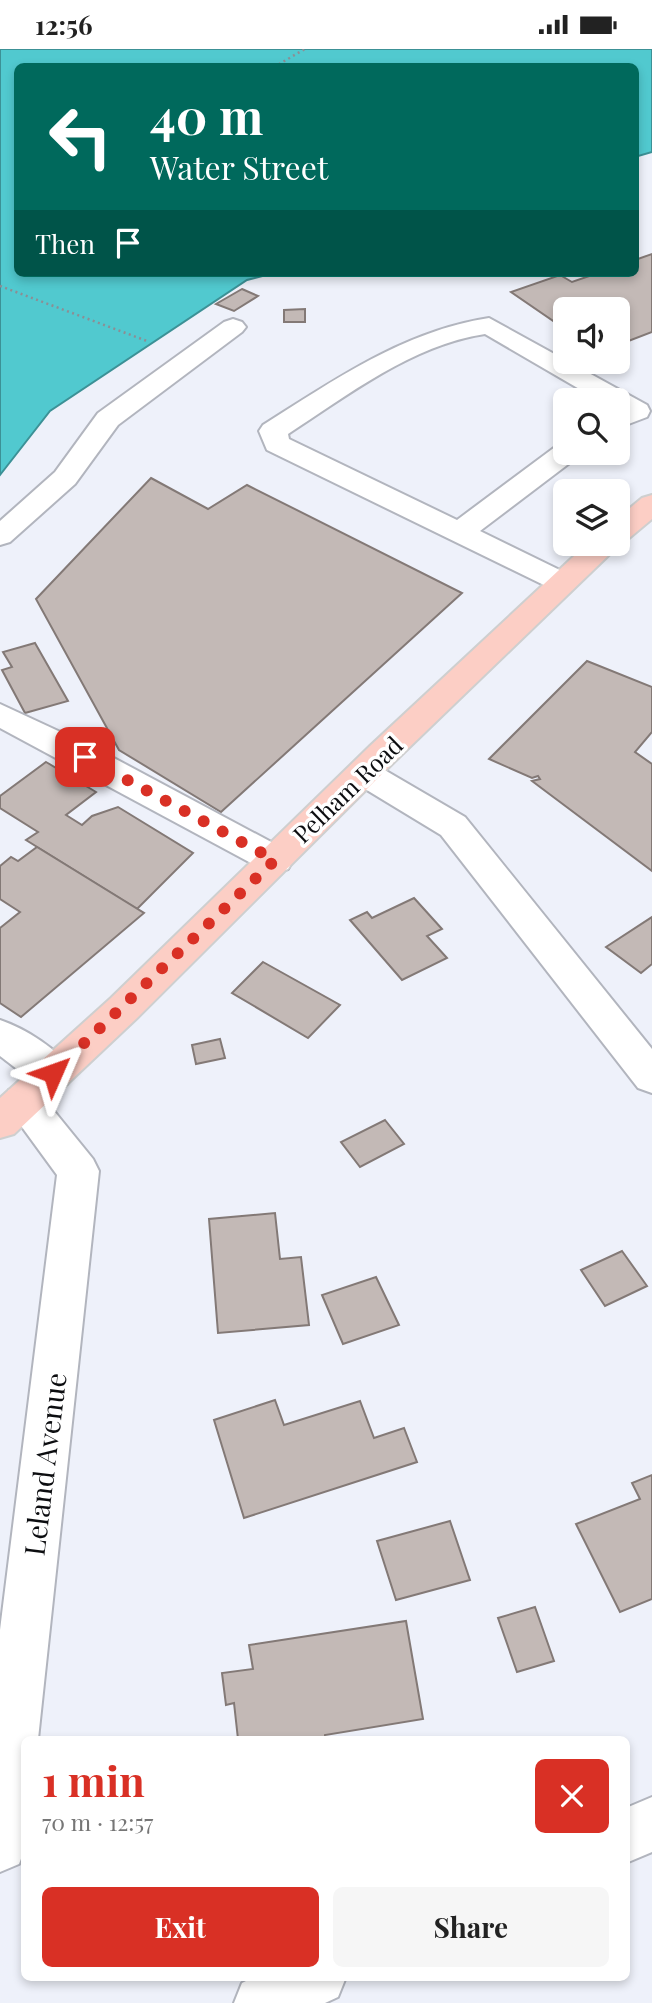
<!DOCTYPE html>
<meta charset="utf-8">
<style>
:root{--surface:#fff;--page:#f6f6f6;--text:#222;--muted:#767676;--accent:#d93025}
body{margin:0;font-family:"Playfair Display",serif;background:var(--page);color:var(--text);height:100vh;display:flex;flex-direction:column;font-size:26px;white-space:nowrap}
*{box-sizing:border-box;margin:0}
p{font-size:23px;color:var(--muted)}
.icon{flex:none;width:38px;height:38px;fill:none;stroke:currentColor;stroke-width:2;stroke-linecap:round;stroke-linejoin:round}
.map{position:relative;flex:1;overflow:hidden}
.panel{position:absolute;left:21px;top:1687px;width:609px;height:245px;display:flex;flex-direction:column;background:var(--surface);border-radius:10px;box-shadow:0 4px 10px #0003}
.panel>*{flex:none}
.top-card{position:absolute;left:14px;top:14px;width:625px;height:214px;border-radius:10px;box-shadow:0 4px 10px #0003;background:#00695c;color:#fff;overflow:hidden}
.fabs{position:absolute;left:553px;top:248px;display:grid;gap:14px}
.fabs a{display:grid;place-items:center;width:77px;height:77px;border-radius:10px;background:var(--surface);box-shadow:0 4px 10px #0003;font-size:35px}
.pin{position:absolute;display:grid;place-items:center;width:60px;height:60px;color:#fff;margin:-30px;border-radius:14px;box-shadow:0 4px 10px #0006}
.me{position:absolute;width:77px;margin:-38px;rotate:47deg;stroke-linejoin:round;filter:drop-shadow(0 0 5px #0008)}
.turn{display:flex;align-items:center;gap:24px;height:147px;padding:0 21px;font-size:32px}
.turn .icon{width:91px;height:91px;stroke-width:2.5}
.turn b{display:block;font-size:49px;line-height:60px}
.then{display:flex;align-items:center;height:66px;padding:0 21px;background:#0003;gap:14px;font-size:26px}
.round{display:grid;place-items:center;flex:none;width:74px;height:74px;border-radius:10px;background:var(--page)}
.head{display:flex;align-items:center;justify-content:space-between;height:119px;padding:0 21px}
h1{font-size:42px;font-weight:700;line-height:52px;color:var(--accent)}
.button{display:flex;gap:14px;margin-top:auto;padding:14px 21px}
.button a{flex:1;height:80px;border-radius:10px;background:var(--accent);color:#fff;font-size:28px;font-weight:700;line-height:80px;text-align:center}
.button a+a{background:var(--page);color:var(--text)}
.status{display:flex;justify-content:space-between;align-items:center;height:49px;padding:0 35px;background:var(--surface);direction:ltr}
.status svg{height:19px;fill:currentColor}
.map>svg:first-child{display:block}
</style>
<div class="status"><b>12:56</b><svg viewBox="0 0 49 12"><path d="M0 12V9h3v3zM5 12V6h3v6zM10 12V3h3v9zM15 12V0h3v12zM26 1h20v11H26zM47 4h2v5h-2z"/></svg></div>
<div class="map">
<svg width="652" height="1954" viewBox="0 0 652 1954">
<rect width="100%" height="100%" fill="#eef1fa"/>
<!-- water -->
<path fill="#51c9cf" stroke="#3c9196" stroke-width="2" d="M 0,0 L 652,0 L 652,103 L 635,108 L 635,18 L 18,18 L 18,224 L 274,224 L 247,231 L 50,362 L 0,426 Z"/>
<!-- building -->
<g fill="#c3b9b6" stroke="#837976" stroke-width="2">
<path d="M 652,205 L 652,283 L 618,296 L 618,261 L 565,261 L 565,280 L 511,243 L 560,226 L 572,233 L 598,224 L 635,224 L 635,211 Z"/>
<path d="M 242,240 L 258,247 L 234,262 L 216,255 Z"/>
<path d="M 305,260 L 305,273 L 284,273 L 284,261 Z"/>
<path d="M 151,429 L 208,460 L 247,436 L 462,544 L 221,763 L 119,701 L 36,550 Z"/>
<path d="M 35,594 L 68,652 L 25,664 L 2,621 L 12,618 L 3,603 Z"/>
<path d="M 587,612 L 652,638 L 652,683 L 635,703 L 652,715 L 652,822 L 532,732 L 540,730 L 538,727 L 532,729 L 489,710 Z"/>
<path d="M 46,713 L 96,743 L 66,766 L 82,776 L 92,767 L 118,758 L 193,804 L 137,860 L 26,791 L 38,783 L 0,759 L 0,747 Z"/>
<path d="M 37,798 L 144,864 L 21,968 L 0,954 L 0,879 L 20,863 L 0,850 L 0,817 L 11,808 L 18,812 Z"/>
<path d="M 414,849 L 442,880 L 427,887 L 447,909 L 402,931 L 350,871 L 367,863 L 372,869 Z"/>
<path d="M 652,868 L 652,915 L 641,924 L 606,898 Z"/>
<path d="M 263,913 L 340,956 L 308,989 L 232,944 Z"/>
<path d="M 220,990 L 225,1009 L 196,1015 L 192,996 Z"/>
<path d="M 385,1071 L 404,1095 L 360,1118 L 341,1093 Z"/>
<path d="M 275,1164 L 280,1210 L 301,1208 L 309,1276 L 218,1284 L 209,1170 Z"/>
<path d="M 622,1202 L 647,1237 L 605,1257 L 581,1221 Z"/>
<path d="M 376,1228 L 399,1276 L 343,1295 L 322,1246 Z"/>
<path d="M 275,1351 L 284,1376 L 360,1352 L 374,1389 L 404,1379 L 417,1413 L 244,1469 L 214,1371 Z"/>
<path d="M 652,1426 L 652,1550 L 620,1563 L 576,1475 L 640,1450 L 632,1434 Z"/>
<path d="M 450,1472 L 470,1531 L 396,1551 L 377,1492 Z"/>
<path d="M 535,1558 L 554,1612 L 517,1623 L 498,1569 Z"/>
<path d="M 406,1572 L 423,1670 L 325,1686 L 325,1690 L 238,1690 L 234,1654 L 226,1656 L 222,1624 L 253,1620 L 249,1596 Z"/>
</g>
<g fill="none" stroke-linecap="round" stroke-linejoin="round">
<!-- minor casing -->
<g stroke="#b2b5be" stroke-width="4">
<g id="minor">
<path d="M 489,269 L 647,356 L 650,362 L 647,368 L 618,379 L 618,352 L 600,352 L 485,285 C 412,296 348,346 288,385 L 289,390 L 457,471 L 555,398 L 565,396 L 565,404 L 579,404 L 575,410 L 480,482 L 572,527 L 576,533 L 572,539 L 561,542 L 550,539 L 267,401 L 259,382 L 263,376 C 334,331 404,282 489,269 Z"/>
<path d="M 233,270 L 242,273 L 246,278 L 242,283 L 118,376 L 75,435 L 10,493 L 0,496 L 0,472 L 55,423 L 98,364 L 224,273 Z"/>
<path d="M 0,655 L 97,700 L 288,802 L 293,811 L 288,820 L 275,824 L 262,820 L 0,679 Z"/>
<path d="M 364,713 L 376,716 L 465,768 L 652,1000 L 652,1044 L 638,1039 L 441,786 L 352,732 L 347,724 L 352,716 Z"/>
<path d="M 0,971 C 24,979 61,1001 73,1024 L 67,1035 C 40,1044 21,1022 0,1007 Z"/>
<path d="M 23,1036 L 37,1041 L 93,1110 L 99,1122 L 38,1690 L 24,1690 L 24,1802 L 19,1815 L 0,1823 L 0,1581 L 57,1126 L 3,1052 L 9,1041 Z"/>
<path d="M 652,1748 L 652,1803 L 626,1814 L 626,1759 Z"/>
<path d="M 254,1928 L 346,1928 L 338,1948 L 325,1954 L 234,1954 L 242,1934 Z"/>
</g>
</g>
<!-- major casing -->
<g stroke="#cecfcf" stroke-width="4">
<g id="major">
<path d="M 652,446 L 652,470 L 628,490 L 618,493 L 618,469 L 642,449 Z"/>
<path d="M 618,494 L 619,495 L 614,501 L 394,713 L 137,969 L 14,1085 L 0,1089 L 0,1049 L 111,949 L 370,697 L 587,495 Z"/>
</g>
</g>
<!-- path -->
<g stroke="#8c8e94" stroke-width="2.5" stroke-dasharray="2 3.5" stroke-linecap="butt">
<path d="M 274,18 L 305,0"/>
<path d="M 0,237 L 147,292"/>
</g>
<!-- minor -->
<use href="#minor" fill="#fff" fill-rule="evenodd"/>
<!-- major -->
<use href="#major" fill="#fccec5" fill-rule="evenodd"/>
</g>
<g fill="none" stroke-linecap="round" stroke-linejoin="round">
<!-- route -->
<path stroke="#d93025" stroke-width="12" stroke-dasharray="0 21.6" d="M 53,1024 L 275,811 L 85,708"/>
</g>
<g text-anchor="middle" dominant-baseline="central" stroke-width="7" stroke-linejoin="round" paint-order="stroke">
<!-- street labels -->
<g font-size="24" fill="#0c0d10" stroke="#fff">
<text transform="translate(347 740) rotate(-44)">Pelham Road</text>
</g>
<!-- near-street labels -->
<g font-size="28" fill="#0c0d10" stroke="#fff">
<text transform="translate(44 1415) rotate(-83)">Leland Avenue</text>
</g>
</g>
</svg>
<div class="fabs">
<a><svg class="icon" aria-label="sound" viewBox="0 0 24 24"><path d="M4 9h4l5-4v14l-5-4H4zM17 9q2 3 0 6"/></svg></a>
<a><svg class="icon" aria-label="search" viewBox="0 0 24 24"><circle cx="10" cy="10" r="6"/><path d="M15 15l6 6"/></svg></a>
<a><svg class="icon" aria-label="layers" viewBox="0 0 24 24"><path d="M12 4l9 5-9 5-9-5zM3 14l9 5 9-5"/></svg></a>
</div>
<div class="pin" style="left:85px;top:708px;background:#d93025"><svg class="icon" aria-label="arrive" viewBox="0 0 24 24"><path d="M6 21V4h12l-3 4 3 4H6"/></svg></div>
<svg class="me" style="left:53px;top:1024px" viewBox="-20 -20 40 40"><path d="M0-17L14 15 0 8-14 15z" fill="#d93025" stroke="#fff" stroke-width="4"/></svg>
<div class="top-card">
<div class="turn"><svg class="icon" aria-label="left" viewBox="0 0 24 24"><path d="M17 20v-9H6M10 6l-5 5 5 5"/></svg><div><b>40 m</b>Water Street</div></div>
<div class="then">Then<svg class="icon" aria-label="arrive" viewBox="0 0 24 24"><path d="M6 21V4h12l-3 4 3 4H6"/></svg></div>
</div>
<section class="panel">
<div class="head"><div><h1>1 min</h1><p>70 m · 12:57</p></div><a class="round" style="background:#d93025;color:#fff"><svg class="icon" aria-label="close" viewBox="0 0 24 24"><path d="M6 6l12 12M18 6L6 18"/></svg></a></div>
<div class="button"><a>Exit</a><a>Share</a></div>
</section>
</div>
